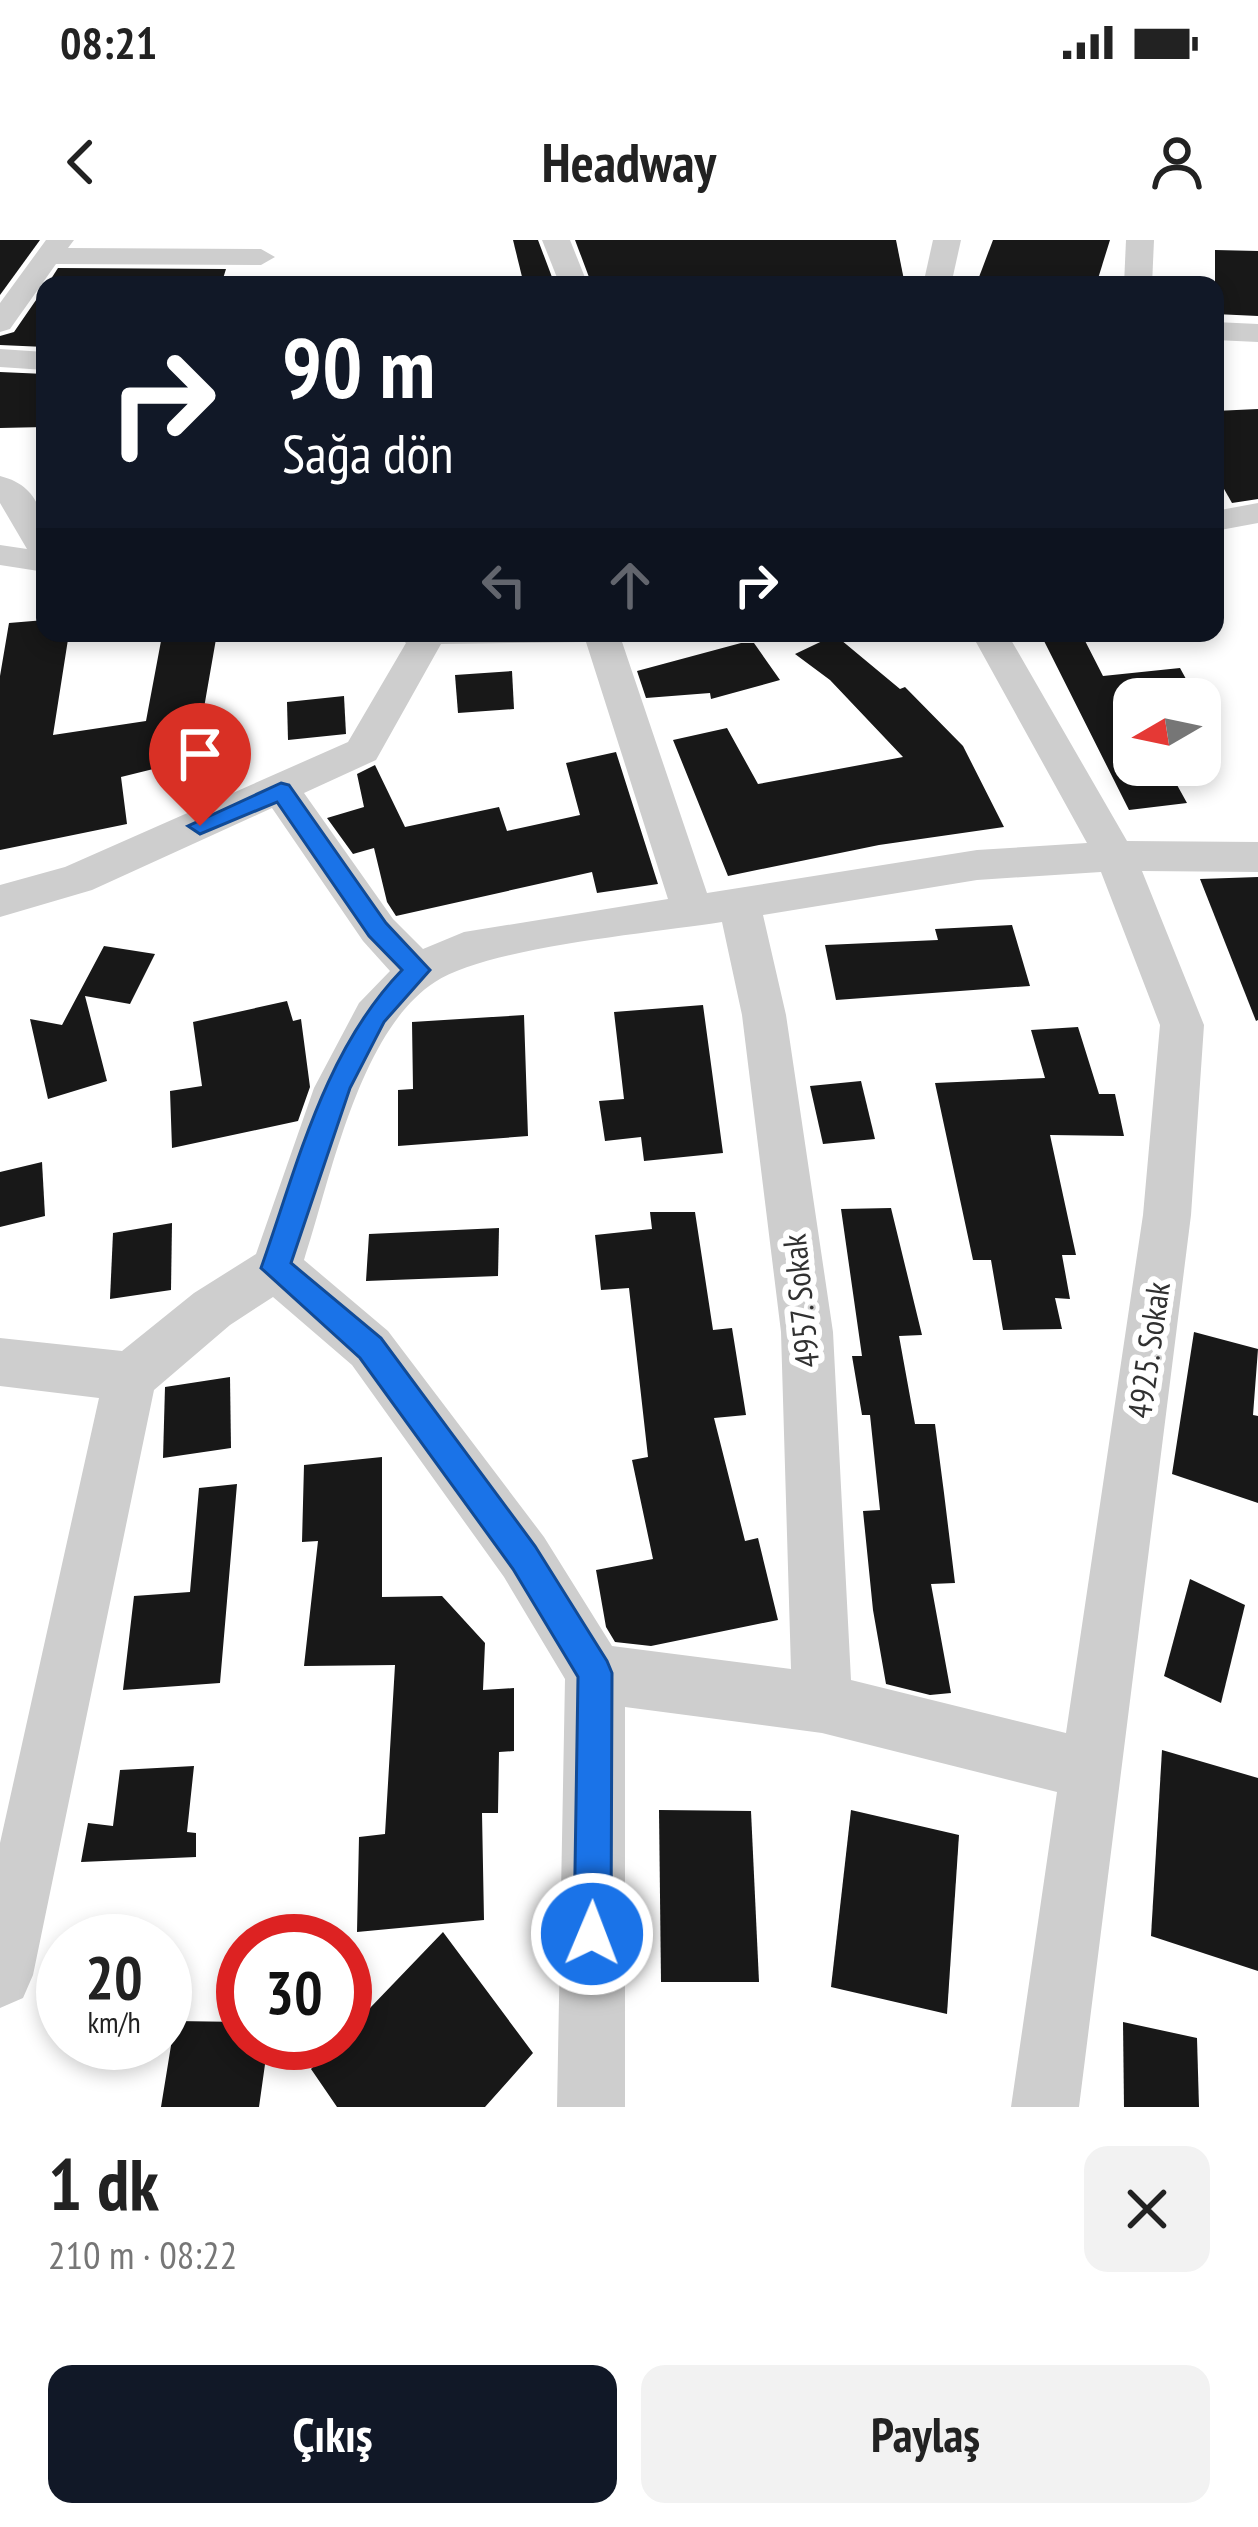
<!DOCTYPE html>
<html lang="tr">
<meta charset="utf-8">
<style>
:root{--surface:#fff;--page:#f2f2f2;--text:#222;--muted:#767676;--accent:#111827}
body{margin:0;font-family:"PT Sans Narrow",sans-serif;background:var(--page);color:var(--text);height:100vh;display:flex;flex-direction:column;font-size:45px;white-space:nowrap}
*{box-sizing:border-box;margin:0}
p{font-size:39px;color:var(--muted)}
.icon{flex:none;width:66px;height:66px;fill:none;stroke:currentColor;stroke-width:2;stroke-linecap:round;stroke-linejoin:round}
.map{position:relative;height:1867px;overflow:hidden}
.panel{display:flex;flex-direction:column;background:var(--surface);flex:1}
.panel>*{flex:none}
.top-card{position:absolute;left:36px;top:36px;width:1188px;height:366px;border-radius:24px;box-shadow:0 6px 18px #0003;background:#111827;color:#fff;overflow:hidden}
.needle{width:78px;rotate:261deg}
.controls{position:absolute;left:1113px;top:438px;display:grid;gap:24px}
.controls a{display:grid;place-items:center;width:108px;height:108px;border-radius:24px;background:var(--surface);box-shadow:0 6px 18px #0003;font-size:60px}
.speed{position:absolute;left:36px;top:1674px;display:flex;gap:24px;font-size:60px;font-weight:700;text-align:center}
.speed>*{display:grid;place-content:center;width:156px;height:156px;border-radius:50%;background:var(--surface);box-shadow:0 6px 18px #0003;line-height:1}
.speed small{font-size:30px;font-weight:400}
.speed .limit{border:18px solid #d22;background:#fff;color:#111}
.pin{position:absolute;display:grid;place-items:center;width:102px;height:102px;color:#fff;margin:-123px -51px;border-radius:50% 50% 50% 0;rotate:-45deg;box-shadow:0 0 12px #0007}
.pin .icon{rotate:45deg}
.me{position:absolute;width:132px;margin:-66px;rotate:1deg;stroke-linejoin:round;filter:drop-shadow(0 0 9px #0008)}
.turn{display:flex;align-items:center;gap:42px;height:252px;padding:0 48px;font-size:54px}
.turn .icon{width:156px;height:156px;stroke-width:2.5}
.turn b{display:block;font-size:84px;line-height:102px}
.lanes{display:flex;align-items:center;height:114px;padding:0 48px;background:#0003;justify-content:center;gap:60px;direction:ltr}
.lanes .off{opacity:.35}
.round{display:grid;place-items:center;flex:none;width:126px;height:126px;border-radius:24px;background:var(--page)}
.summary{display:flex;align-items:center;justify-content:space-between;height:204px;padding:0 48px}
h1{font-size:72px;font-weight:800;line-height:90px}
.cta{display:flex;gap:24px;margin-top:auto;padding:24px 48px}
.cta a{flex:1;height:138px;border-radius:24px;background:var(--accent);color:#fff;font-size:48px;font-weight:800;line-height:138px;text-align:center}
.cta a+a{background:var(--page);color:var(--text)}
.status{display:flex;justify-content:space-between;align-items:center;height:84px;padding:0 60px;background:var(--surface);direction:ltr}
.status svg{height:33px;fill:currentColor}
header{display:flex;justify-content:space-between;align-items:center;height:156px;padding:0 48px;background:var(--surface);font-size:54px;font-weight:800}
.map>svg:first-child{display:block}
</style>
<div class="status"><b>08:21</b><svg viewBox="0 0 49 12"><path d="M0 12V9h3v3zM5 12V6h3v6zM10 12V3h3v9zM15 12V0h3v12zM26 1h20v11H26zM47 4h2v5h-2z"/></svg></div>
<header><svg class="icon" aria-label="back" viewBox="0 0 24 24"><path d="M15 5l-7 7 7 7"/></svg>Headway<svg class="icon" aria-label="person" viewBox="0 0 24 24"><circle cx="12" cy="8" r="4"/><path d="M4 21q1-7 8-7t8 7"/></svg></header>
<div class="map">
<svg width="1258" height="1867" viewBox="0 0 1258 1867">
<rect width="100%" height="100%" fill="#fff"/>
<!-- building -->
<g fill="#181818">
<path d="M 0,0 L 40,0 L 0,55 Z"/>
<path d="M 513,0 L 538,0 L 555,45 L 524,45 Z"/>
<path d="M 575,0 L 896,0 L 905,45 L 592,45 Z"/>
<path d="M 993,0 L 1110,0 L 1096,45 L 976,45 Z"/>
<path d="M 1215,10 L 1258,11 L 1258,76 L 1215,74 Z"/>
<path d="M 58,28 L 226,29 L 221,45 L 47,45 Z"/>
<path d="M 45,47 L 45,107 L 0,105 L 0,96 L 14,92 Z"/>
<path d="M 0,132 L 45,134 L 45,187 L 0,188 Z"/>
<path d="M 1258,169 L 1258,259 L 1232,263 L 1215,233 L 1215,171 Z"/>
<path d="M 45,380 L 45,393 L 69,393 L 53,495 L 146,481 L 161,401 L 216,399 L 201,485 L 210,515 L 121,537 L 127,584 L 0,610 L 0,436 L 9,383 Z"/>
<path d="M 1040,393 L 1081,393 L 1103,436 L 1180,428 L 1197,459 L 1134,459 L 1134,525 L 1166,525 L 1187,563 L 1129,570 Z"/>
<path d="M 835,395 L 900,449 L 905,447 L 963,506 L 1004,587 L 879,605 L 728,636 L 673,500 L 727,488 L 758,544 L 903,517 L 830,440 L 795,414 Z"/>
<path d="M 741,403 L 754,403 L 780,440 L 711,459 L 710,453 L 646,458 L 637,431 Z"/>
<path d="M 512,431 L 514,469 L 458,473 L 455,435 Z"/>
<path d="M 344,456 L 346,494 L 288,500 L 287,462 Z"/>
<path d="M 616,512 L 658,644 L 597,653 L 592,632 L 396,676 L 387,662 L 374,608 L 353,614 L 327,578 L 364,567 L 357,534 L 375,525 L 405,587 L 499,567 L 507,591 L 580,575 L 566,523 Z"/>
<path d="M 1258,637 L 1258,780 L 1256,781 L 1200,639 Z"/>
<path d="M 1012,685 L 1030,746 L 836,760 L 825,705 L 938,700 L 935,689 Z"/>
<path d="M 104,706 L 155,714 L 130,764 L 85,756 L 107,841 L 48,859 L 30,779 L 62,785 Z"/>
<path d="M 287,761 L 293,781 L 301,779 L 310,847 L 298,881 L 172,908 L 170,851 L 202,846 L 193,782 Z"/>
<path d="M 703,765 L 723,913 L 644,921 L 641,897 L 605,901 L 599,861 L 624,859 L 614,772 Z"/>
<path d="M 524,775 L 528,896 L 398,906 L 398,850 L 413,849 L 412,782 Z"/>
<path d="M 1078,787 L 1099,854 L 1115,854 L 1124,896 L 1050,895 L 1076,1015 L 1062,1015 L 1070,1059 L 1055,1058 L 1062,1089 L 1003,1090 L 991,1020 L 973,1020 L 935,843 L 1045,838 L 1031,790 Z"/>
<path d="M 861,841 L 875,899 L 823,904 L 810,846 Z"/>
<path d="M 42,922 L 45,976 L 0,987 L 0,932 Z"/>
<path d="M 891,968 L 922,1095 L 899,1096 L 915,1184 L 935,1184 L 944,1253 L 955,1343 L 931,1344 L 951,1453 L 930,1455 L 886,1444 L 873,1370 L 863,1271 L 880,1270 L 870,1175 L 862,1175 L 852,1116 L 862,1116 L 841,969 Z"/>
<path d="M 650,972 L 695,972 L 713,1090 L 732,1088 L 746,1175 L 714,1178 L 745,1301 L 758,1298 L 778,1380 L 651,1406 L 615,1402 L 606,1387 L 596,1330 L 653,1319 L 632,1220 L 648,1217 L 629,1048 L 601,1050 L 595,995 L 652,989 Z"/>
<path d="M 172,983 L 171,1050 L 110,1059 L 113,993 Z"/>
<path d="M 499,988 L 498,1036 L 366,1041 L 369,994 Z"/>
<path d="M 1194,1092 L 1258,1109 L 1253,1175 L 1258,1176 L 1258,1263 L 1172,1234 Z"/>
<path d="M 230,1137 L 231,1208 L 163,1218 L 165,1147 Z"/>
<path d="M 382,1217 L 382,1357 L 442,1356 L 485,1403 L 483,1450 L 514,1448 L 514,1511 L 499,1512 L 498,1573 L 482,1573 L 484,1680 L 357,1692 L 359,1597 L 385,1594 L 395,1425 L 304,1426 L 318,1301 L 302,1302 L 304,1225 Z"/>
<path d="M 237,1244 L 220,1443 L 123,1450 L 134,1356 L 190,1352 L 199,1248 Z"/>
<path d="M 1190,1339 L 1245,1365 L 1221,1463 L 1164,1436 Z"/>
<path d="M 1162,1510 L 1258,1538 L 1258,1731 L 1151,1696 Z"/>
<path d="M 194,1526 L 187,1592 L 196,1593 L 196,1617 L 81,1622 L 88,1583 L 113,1586 L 120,1530 Z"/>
<path d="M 659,1570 L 751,1571 L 759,1742 L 661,1742 Z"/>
<path d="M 851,1570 L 959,1595 L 947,1774 L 831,1747 Z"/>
<path d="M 443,1692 L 533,1813 L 485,1867 L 337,1867 L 311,1829 L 336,1803 L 345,1803 L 345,1794 Z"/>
<path d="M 175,1781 L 243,1782 L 243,1803 L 268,1803 L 259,1867 L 161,1867 Z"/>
<path d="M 1123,1782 L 1197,1798 L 1199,1867 L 1124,1867 Z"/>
</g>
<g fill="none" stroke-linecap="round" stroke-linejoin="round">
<!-- street -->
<g fill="#cecece" fill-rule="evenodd">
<path d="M 46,0 L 74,0 L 68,8 L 261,9 L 275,17 L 261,25 L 56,24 L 10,89 L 0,92 L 0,63 Z"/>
<path d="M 542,0 L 570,0 L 588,45 L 560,45 Z"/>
<path d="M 933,0 L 961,0 L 951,45 L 923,45 Z"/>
<path d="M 1126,0 L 1154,0 L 1152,45 L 1124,45 Z"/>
<path d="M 1215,82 L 1258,84 L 1258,102 L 1215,100 Z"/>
<path d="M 0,109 L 45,112 L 45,130 L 0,127 Z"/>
<path d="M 0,236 C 49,248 45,292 45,332 L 0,325 L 0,305 L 27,309 L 0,263 Z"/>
<path d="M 1258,263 L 1258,283 L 1215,291 L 1215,271 Z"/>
<path d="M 395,393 L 619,393 L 707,653 L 977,610 L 1087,603 L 971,393 L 1007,393 L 1127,601 L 1258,602 L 1258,632 L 1142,631 L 1204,785 L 1191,975 L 1079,1867 L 1011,1867 L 1057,1552 L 822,1493 L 625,1467 L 625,1867 L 557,1867 L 565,1439 L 504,1337 L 352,1125 L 273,1057 L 230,1085 L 154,1150 L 33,1735 L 23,1758 L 0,1768 L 0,1603 L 99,1158 L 0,1146 L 0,1098 L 122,1111 L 194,1053 L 256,1014 L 314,848 L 359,763 L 390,731 L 363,701 L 272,568 L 92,650 L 0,677 L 0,645 L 65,627 L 348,502 L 406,403 ZM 586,402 L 668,659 L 464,692 L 423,709 L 393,679 L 304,553 L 376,520 L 441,404 ZM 1101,632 L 1160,785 L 1143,975 L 1066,1493 L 851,1440 L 833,1092 L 786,775 L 763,675 L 977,640 ZM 722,682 L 742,775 L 781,1092 L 791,1429 L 612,1406 L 544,1297 L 388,1091 L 304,1020 C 331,938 359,791 435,742 C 487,707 653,693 722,682 Z"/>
</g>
</g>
<!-- route -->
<path fill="#1a73e8" stroke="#114b97" stroke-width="3" d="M 281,543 L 289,545 L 386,683 L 430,730 L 384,782 L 350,848 L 291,1023 L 381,1098 L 535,1306 L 607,1421 L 612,1433 L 611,1694 L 606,1707 L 592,1712 L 579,1707 L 574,1694 L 578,1437 L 513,1329 L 360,1118 L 261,1028 C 298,924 324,811 402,730 L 369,696 L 277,562 L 200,594 L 188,586 Z"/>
<g text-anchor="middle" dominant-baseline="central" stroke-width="12" stroke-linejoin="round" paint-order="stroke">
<!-- street labels -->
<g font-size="33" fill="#313131" stroke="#fff">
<text transform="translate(800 1061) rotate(-96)">4957. Sokak</text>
<text transform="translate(1148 1110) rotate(-82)">4925. Sokak</text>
</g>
</g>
</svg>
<div class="controls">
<a><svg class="needle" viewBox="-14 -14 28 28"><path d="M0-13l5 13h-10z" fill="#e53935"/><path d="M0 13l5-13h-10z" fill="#767676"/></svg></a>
</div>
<div class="speed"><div>20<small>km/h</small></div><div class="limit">30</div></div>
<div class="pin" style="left:200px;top:586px;background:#d93025"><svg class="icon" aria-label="arrive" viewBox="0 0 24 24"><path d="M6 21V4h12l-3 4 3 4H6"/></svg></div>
<svg class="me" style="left:592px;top:1694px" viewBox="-20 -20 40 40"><circle r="17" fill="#1a73e8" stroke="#fff" stroke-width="3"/><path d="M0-11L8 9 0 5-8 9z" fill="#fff"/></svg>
<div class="top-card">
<div class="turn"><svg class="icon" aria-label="right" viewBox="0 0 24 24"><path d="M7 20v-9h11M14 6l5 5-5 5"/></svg><div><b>90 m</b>Sağa dön</div></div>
<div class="lanes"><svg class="icon off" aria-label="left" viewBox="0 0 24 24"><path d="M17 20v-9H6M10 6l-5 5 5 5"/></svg><svg class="icon off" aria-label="ahead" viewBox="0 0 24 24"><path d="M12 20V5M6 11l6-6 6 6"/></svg><svg class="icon" aria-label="right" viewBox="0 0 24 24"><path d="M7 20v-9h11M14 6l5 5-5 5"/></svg></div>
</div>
</div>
<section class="panel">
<div class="summary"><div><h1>1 dk</h1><p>210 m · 08:22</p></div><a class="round"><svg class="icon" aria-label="close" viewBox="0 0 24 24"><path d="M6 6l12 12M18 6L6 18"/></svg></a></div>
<div class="cta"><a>Çıkış</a><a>Paylaş</a></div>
</section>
